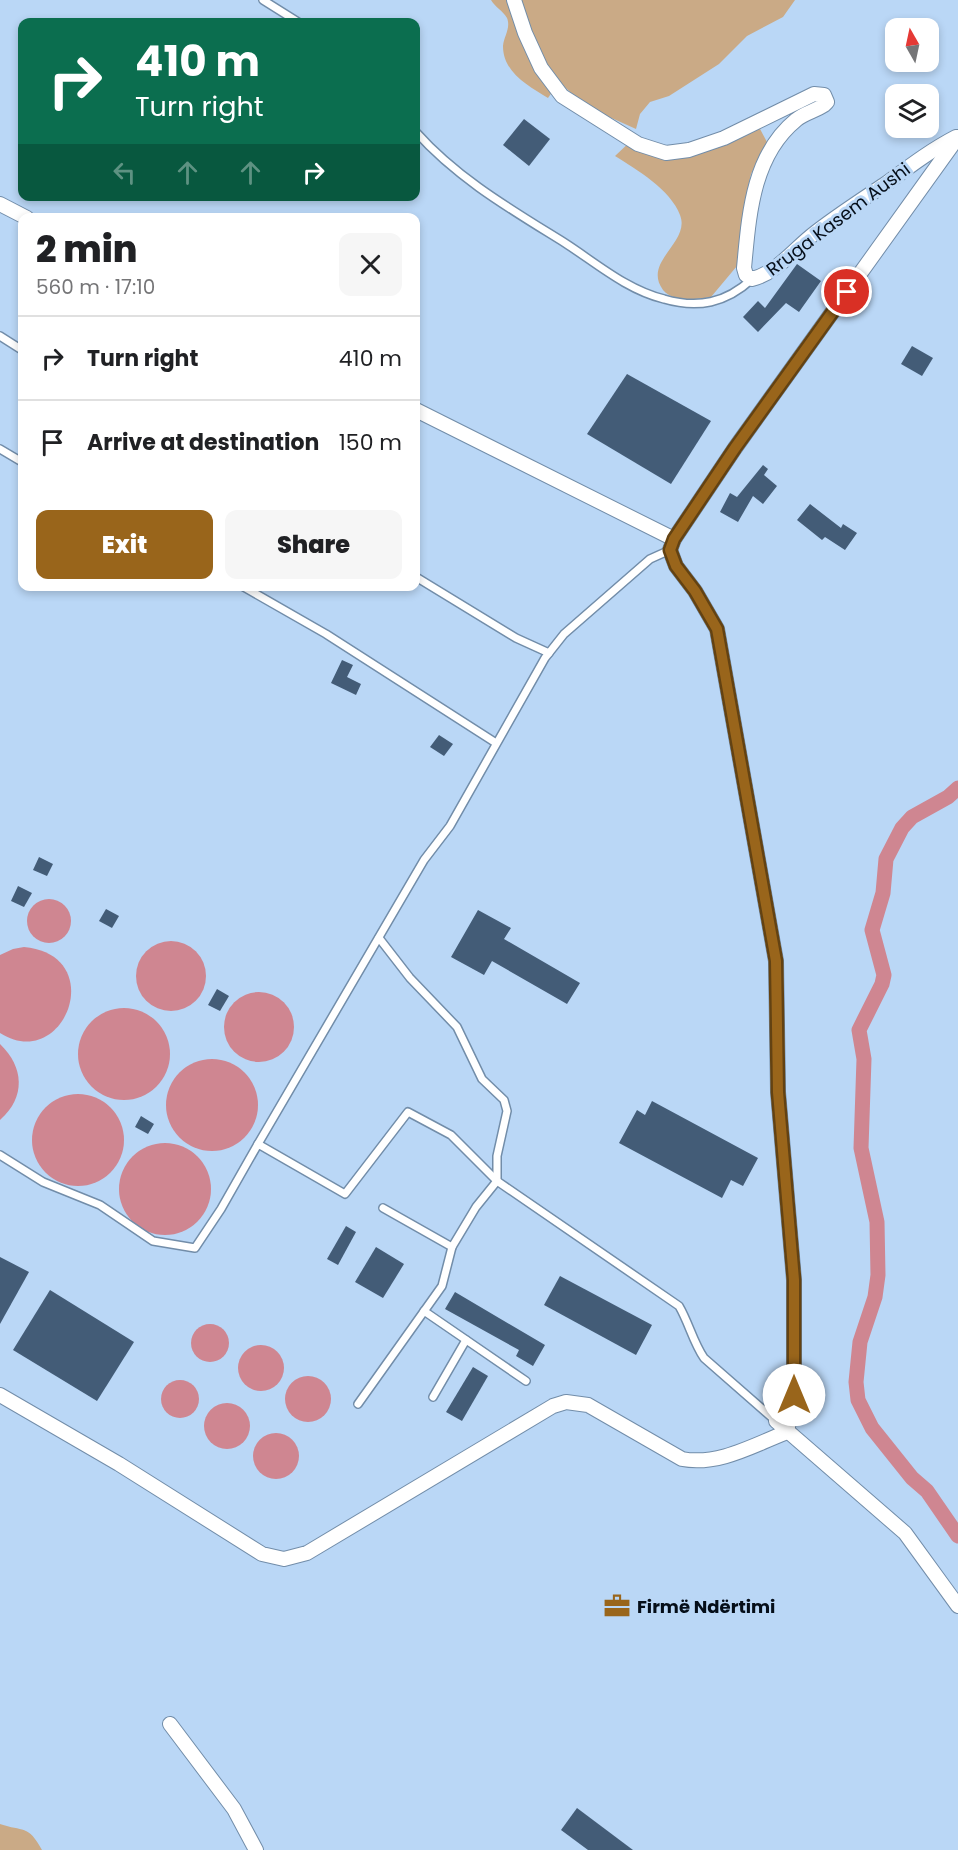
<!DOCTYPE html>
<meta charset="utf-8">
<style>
:root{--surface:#fff;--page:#f6f6f6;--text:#202124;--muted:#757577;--line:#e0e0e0;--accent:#99651b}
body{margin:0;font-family:Poppins,sans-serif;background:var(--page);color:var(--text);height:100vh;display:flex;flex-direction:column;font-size:22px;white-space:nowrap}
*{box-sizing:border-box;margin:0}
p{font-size:20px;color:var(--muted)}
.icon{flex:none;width:33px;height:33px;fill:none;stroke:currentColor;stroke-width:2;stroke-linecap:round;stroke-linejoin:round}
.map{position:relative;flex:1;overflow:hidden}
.sheet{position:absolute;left:18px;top:213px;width:402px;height:378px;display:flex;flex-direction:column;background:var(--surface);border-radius:12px;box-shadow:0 3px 9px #0003}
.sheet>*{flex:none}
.guide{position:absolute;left:18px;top:18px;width:402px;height:183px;border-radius:12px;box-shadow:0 3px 9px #0003;background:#0b6e4f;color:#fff;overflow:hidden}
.needle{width:39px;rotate:351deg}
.controls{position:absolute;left:885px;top:18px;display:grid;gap:12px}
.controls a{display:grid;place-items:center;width:54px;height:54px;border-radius:12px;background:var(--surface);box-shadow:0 3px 9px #0003;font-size:30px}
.pin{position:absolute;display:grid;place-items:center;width:51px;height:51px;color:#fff;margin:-26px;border:3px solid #fff;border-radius:50%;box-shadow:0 2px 6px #0007}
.me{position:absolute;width:66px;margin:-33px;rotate:0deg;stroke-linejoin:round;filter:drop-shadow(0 0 4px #0008)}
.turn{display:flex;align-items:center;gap:21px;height:126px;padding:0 18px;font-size:27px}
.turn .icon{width:78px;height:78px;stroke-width:2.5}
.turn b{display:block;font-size:42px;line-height:51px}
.lanes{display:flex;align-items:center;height:57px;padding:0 18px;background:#0003;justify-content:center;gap:30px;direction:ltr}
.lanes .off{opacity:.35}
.round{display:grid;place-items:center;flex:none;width:63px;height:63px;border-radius:12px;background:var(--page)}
.overview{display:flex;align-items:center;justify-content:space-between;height:102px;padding:0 18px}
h1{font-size:36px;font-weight:800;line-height:45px}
.button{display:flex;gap:12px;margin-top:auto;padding:12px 18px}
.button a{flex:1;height:69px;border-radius:12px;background:var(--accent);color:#fff;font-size:24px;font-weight:800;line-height:69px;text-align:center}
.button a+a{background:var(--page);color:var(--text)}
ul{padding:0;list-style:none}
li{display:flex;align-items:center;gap:18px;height:84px;padding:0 18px;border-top:2px solid var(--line)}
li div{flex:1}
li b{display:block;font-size:22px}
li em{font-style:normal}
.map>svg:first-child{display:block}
</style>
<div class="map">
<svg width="958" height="1850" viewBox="0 0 958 1850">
<rect width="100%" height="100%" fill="#bad7f6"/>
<!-- green -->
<g fill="#caaa86">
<path d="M 491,0 L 795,0 L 783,17 L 747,36 L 719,64 L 669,96 L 650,102 L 640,114 L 636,129 L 587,107 L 559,82 L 548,98 C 529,86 503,73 503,46 C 504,36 511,28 507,18 C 503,11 495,7 491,0 Z"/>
<path d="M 759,127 L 767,142 L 751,174 L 744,206 L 742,245 L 737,266 L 711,297 C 697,299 674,303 663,290 C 642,261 691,243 680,215 C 671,190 636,169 615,156 L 633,139 L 670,157 Z"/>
<path d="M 0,1824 C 23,1832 28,1824 42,1850 L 0,1850 Z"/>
</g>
<!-- water -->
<g fill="#cf8691">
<circle cx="49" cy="921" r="22"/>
<circle cx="171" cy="976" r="35"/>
<path d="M 24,947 C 110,955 64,1074 0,1033 L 0,955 L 13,949 Z"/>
<circle cx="259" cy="1027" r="35"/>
<circle cx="124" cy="1054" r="46"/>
<path d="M 0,1044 C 24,1067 26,1097 0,1120 Z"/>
<circle cx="212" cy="1105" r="46"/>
<circle cx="78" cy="1140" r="46"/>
<circle cx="165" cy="1189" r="46"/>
<circle cx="210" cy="1343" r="19"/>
<circle cx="261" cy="1368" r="23"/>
<circle cx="308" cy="1399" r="23"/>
<circle cx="180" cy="1399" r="19"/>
<circle cx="227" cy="1426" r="23"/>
<circle cx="276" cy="1456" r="23"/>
</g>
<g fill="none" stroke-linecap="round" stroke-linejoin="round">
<!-- canal -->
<path stroke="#cf8691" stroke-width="15" d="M 958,788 L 948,797 L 912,817 L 902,828 L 886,859 L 883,893 L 872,930 L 884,975 L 882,984 L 859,1030 L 864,1059 L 861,1148 L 877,1222 L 878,1275 L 875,1297 L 860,1342 L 856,1382 L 858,1400 L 872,1428 L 912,1478 L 927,1491 L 958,1536"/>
</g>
<!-- building -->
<g fill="#435c77">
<path d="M 524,119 L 550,139 L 529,166 L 503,145 Z"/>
<path d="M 797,264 L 821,281 L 799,312 L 786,303 L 758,332 L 743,317 L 758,301 L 765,308 Z"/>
<path d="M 912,346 L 933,358 L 922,376 L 901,364 Z"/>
<path d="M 627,374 L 711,421 L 671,484 L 587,434 Z"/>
<path d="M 763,465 L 768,469 L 764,475 L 777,486 L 763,504 L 753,496 L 738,522 L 720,512 L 730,493 L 737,497 Z"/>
<path d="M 810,504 L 841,528 L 843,524 L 857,533 L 845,550 L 825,537 L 822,540 L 797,520 Z"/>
<path d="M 342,660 L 353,665 L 347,677 L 361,684 L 356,695 L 331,683 Z"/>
<path d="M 439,735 L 453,744 L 444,756 L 430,747 Z"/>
<path d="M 39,857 L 53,864 L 47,876 L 33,870 Z"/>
<path d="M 18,886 L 32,893 L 24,907 L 11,901 Z"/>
<path d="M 106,909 L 119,916 L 112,928 L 99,921 Z"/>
<path d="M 478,910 L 511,928 L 504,939 L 580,983 L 567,1004 L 492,961 L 484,975 L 451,957 Z"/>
<path d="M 217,989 L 229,996 L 220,1011 L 208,1005 Z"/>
<path d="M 652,1101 L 758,1158 L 743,1186 L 731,1180 L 722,1198 L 619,1143 L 637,1110 L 645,1115 Z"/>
<path d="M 141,1116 L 154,1124 L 148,1134 L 135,1127 Z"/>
<path d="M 346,1226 L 356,1232 L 338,1265 L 327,1259 Z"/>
<path d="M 376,1247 L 404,1264 L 383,1298 L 355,1282 Z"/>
<path d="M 0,1257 L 29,1272 L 0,1324 Z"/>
<path d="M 560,1276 L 652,1325 L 636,1355 L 544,1305 Z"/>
<path d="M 50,1290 L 134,1342 L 97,1401 L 13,1350 Z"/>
<path d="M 455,1292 L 545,1345 L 533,1366 L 516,1356 L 519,1350 L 445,1309 Z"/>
<path d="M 473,1367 L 488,1376 L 462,1421 L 446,1412 Z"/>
<path d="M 577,1808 L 633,1850 L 588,1850 L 561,1830 Z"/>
</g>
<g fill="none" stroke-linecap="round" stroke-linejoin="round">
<!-- lane casing -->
<g stroke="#728da9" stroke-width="10">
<g id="lane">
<path d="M 263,0 L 298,22"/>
<path d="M 416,132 C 458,179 512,210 565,243 C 596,263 627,290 664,299 C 698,309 726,303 752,279"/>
<path d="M 0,336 L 22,350"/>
<path d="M 0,449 L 22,462"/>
<path d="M 416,577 L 516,638 L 549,653"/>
<path d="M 242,586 L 326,634 L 496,743"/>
<path d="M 258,1144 L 424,860 L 450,826 L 545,658 L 564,634 L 650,559 L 670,550"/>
<path d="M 0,1155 L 43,1182 L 100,1205 L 153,1241 L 195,1248 L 221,1209 L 258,1144 L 345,1194 L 408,1112 L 451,1135 L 497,1181 L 679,1306 C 689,1323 693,1342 704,1358 L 776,1421"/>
<path d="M 383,1208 L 452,1247"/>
<path d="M 424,1311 L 526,1381"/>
<path d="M 433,1397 L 466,1340"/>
<path d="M 358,1404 L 442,1286 L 452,1247 L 476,1207 L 497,1181 L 497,1156 L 507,1111 L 504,1100 L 482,1079 L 457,1027 L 410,978 L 379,938"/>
</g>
</g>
<!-- street casing -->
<g stroke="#728da9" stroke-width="16">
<g id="street">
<path d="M 514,0 L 525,33 L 541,68 L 562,96 L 638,144 L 666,153 L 689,150 L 724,138 L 814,94 L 824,95 L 827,102 L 824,105 C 815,111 804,113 796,120 C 752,156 749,216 744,268 L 746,275 L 752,279 C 777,273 795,248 815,233 C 838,215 863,199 887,183 C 910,166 931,150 956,137"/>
<path d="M 0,204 L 27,218"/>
<path d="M 416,410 L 674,539"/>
<path d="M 0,1395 L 119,1464 L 262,1554 L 284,1559 L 307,1553 L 553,1406 L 566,1402 L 588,1405 L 682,1459 C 718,1466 754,1445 787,1432 L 794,1395 L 794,1280 L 778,1092 L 776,961 L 717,629 L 695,591 L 676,566 L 670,550 L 674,539 L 735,448 L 958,137"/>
<path d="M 776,1421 L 905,1533 L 958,1606"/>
<path d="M 170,1724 L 234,1809 L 256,1850"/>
</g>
</g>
<!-- lane -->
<use href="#lane" stroke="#fff" stroke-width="7"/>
<!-- street -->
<use href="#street" stroke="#fff" stroke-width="14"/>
</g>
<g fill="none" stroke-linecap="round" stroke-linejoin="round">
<!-- route casing -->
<g stroke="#634212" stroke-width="15">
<path id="route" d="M 794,1395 L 794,1280 L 778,1092 L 776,961 L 717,629 L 695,591 L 676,566 L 670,550 L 674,539 L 735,448 L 847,292"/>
</g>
<!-- route -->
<use href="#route" stroke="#99651b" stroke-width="10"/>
</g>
<!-- icons -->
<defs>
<g id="office-bare" transform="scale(2.07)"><path d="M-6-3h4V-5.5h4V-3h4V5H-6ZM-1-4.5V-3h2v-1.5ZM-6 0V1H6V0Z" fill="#99651b" stroke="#bad7f6" stroke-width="2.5" paint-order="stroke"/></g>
</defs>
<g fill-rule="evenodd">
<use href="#office-bare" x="617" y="1606"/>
</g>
<g text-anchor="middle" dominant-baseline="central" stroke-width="6" stroke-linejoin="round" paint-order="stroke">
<!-- street labels -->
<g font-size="18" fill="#050e19" stroke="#bad7f6">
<text transform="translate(838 219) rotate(-37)">Rruga Kasem Aushi</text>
</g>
<!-- poi labels -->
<g font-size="18" font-weight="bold" fill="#050e19" stroke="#bad7f6" text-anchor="start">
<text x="637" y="1606">Firmë Ndërtimi</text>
</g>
</g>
</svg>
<div class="controls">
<a><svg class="needle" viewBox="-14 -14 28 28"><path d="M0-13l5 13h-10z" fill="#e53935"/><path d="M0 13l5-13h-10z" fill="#757577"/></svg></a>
<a><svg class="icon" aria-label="layers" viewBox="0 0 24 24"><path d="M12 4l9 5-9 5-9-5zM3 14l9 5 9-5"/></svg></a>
</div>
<div class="pin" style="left:847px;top:292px;background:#d93025"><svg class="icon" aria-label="arrive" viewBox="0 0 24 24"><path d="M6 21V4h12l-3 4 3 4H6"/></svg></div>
<svg class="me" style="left:794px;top:1395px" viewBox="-20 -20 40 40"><circle r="19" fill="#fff"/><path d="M0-13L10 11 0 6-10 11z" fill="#99651b"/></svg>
<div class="guide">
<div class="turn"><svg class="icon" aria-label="right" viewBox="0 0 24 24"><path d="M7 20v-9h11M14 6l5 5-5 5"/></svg><div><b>410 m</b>Turn right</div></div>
<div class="lanes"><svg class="icon off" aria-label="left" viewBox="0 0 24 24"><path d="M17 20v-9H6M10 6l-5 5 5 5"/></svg><svg class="icon off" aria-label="ahead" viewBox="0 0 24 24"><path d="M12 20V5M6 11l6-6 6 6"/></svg><svg class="icon off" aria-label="ahead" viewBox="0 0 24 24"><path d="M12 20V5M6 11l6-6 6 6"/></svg><svg class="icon" aria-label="right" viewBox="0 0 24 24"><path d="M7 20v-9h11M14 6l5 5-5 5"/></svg></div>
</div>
<section class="sheet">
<div class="overview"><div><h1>2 min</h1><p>560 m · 17:10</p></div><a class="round"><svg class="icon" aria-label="close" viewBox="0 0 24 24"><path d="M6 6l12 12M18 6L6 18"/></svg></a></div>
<ul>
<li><svg class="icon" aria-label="right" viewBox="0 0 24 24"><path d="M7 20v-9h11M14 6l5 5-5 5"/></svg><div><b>Turn right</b></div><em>410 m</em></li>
<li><svg class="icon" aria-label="arrive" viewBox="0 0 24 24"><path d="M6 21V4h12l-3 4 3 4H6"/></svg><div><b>Arrive at destination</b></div><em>150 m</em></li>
</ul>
<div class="button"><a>Exit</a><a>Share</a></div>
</section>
</div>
